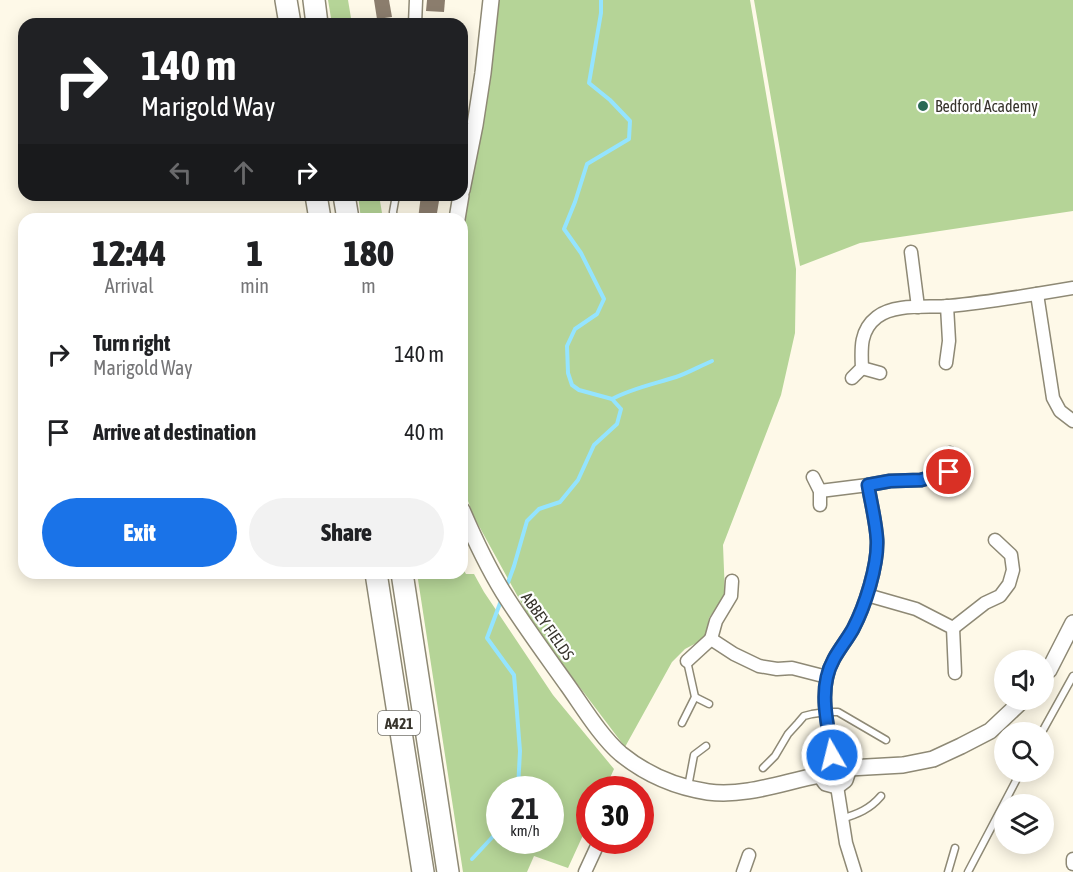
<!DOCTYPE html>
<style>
:root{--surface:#fff;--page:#f2f2f2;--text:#202124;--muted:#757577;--accent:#1a73e8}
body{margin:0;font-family:"Asap Condensed",sans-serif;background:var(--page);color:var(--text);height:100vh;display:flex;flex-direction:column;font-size:22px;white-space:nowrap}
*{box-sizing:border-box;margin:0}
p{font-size:20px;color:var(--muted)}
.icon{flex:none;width:33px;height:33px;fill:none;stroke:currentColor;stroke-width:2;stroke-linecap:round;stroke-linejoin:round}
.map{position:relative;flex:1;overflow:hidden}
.side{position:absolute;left:18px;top:213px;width:450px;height:366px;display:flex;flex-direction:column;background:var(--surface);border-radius:18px;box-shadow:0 3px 15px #0003}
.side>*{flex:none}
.guide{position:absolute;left:18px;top:18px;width:450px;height:183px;border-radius:18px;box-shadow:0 3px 15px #0003;background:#202124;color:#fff;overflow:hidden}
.fabs{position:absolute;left:994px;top:650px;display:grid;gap:12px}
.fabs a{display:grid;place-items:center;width:60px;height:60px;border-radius:50%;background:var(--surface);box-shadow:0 3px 15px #0003;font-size:30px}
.speed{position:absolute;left:486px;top:776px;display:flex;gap:12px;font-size:30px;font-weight:700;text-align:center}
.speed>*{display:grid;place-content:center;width:78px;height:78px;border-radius:50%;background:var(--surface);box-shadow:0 3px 15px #0003;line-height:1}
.speed small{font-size:15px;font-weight:400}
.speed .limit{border:9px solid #d22;background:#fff;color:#111}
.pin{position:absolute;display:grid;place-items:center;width:51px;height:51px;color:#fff;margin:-26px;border:3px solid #fff;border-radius:50%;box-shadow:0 2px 6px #0007}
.me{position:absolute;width:66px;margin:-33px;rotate:352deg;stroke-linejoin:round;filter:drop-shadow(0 0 4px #0008)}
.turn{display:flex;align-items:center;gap:21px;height:126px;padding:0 24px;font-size:27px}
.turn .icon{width:78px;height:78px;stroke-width:2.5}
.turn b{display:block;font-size:42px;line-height:51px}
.lanes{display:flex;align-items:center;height:57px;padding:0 24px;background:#0003;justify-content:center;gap:30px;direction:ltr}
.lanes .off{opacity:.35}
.eta{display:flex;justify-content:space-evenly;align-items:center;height:102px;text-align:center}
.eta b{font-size:36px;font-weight:800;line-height:42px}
.cta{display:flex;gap:12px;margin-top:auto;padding:12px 24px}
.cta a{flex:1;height:69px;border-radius:36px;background:var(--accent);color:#fff;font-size:24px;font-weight:800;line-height:69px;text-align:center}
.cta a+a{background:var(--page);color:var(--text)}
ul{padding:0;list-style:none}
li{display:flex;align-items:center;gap:18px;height:78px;padding:0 24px}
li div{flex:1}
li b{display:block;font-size:22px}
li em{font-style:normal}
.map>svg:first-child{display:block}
</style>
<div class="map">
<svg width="1073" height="872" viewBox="0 0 1073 872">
<rect width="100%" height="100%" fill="#fef9e8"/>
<!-- green -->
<g fill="#b5d497" fill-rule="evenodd">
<path d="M 328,0 L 348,0 L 352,24 L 332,24 Z"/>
<path d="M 495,0 L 750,0 L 796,269 L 795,333 L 781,395 L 723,545 L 725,595 L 709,618 L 706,638 L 685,649 L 672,662 L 625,747 L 535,628 L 474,517 L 462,485 L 462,219 Z"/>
<path d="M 754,0 L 1073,0 L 1073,211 L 860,243 L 800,266 Z"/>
<path d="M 358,195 L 379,195 L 383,219 L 361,219 Z"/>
<path d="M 462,567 L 466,574 L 474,574 L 484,592 L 553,695 L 614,769 L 605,789 L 590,789 L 589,822 L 568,868 L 534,856 L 527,872 L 463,872 L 417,573 L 462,573 ZM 500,789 L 550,789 L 550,840 L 500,840 Z"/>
</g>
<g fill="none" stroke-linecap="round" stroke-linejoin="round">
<!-- stream -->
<g stroke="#94e4ff" stroke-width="4">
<path d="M 612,399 C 633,388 654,384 676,377 C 688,373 700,366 712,361"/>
<path d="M 506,588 L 514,566 L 527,521 L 539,509 L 560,502 L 578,480 L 594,445 L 617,424 L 621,409 L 612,399 L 579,390 L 572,385 L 568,373 L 567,346 L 575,329 L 597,314 L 604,299 L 581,253 L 564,229 L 575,202 L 587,164 L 629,139 L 630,121 L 610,100 L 589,83 L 601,13 L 601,0"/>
<path d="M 502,598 L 487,638 L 514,675 L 520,751 L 518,789"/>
<path d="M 472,859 L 500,829"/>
</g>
</g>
<!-- building -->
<g fill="#8b7d6d">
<path d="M 374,0 L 389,0 L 392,17 L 377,19 Z"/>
<path d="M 427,0 L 445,0 L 444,12 L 426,11 Z"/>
<path d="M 421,195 L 440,195 L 436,219 L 418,219 Z"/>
</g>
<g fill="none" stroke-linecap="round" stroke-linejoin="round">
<!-- service casing -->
<g stroke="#8e8975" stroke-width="9">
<g id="service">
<path d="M 394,219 L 393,212 L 396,195"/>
<path d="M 695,697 L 709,704"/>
<path d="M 682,723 L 695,697 L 687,661"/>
<path d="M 1042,732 L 1073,676"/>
<path d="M 763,768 L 775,756 L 788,734 L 798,723 L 804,716 L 812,714 L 826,712 L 838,712 L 886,740"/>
<path d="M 688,787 L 694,755 L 706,746"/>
<path d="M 841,819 C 858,814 870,809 881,796"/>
<path d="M 948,872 L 955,848"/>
<path d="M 968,872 L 1021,771"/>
</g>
</g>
<!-- minor casing -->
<g stroke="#8e8975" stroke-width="15">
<g id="minor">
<path d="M 415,24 L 416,0"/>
<path d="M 911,252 L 918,307"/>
<path d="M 1037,294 L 1053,398 L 1060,411 L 1073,421"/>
<path d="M 946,363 L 949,341 L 947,306"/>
<path d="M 862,368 L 880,373"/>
<path d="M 852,378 L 862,368 C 861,348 860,330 877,317 C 895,303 928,308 949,306 C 991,302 1032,295 1073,288"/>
<path d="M 950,453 L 949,472 L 962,483"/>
<path d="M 813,477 L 820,491 L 820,505"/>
<path d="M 820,491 L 868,485 L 890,481 L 921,480 L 949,472"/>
<path d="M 732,581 L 731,596 L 716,621 L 711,639 L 734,654 L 759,666 L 777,669 L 792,668 L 827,677"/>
<path d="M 867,595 L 916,609 L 953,628 L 955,673"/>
<path d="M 953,628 L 985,603 L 1000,596 L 1009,584 L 1013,570 L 1011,555 L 995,540"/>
<path d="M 687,661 L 711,639"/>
<path d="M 832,755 C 829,730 821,702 827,677 C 831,658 844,645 853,629 C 865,606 878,566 877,540 C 876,522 871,503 868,485"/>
<path d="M 837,786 L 846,843 L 855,872"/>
<path d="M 1073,859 L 1073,864"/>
<path d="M 585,872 L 597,846"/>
<path d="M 743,872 L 749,855"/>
</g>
</g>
<!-- tertiary casing -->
<g stroke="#8e8975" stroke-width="18">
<g id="tertiary">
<path d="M 462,190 L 475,125 L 483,73 L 491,0"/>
<path d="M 457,219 L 461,195"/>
<path d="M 462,510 C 474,538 487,566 503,592 C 523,624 546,655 568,686 C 583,707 601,737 621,754 C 647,775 675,787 708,792 C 746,797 783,782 820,775"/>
<path d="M 1044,675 L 1049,670 L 1073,623"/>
<path d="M 832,755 L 843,758 L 849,768 L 845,780 L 837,786 L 826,783 L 820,775 L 823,763 Z"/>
<path d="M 849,768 L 903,765 L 933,759 L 961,746 L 990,731 L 1024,699"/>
</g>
</g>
<!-- trunk casing -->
<g stroke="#8e8975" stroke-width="24">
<g id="trunk">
<path d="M 286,0 L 290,24"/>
<path d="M 314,0 L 317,24"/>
<path d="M 316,195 L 320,219"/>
<path d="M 344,195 L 348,219"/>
<path d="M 376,573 L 423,872"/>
<path d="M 402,573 L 448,872"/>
</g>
</g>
<!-- service -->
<use href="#service" stroke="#fff" stroke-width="6"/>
<!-- minor -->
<use href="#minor" stroke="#fff" stroke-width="12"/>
<!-- tertiary -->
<use href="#tertiary" stroke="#fff" stroke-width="15"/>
<!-- trunk -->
<use href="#trunk" stroke="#fff" stroke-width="21"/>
</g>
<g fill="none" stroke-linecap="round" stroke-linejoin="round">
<!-- route casing -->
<g stroke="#114b97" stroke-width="15">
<path id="route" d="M 832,755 C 829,730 821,702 827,677 C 831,658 844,645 853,629 C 865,606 878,566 877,540 C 876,522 871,503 868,485 L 890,481 L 921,480 L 949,472"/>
</g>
<!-- route -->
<use href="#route" stroke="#1a73e8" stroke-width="10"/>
</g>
<!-- markers -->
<circle fill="#2a6955" stroke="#fff" stroke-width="2" cx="923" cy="106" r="6"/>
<g text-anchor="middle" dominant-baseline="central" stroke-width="4.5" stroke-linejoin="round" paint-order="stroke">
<!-- shield labels -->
<rect fill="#fff" stroke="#73716b" stroke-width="1.5" x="378" y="711" width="42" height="24" rx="4.5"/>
<g font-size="15" font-weight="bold" fill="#37342c">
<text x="399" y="723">A421</text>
</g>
<!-- poi labels -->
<g font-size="16" fill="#37342c" stroke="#fff" text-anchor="start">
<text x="935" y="106">Bedford Academy</text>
</g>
<!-- street labels -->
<g font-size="16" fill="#37342c" stroke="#fff">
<text transform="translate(548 626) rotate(55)">ABBEY FIELDS</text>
</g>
</g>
</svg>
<div class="fabs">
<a><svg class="icon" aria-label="sound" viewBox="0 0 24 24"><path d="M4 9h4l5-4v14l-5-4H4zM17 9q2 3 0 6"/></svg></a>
<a><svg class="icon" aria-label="search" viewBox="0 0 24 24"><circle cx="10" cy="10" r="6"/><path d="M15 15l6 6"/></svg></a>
<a><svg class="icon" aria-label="layers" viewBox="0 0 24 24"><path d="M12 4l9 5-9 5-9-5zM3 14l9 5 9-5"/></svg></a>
</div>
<div class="speed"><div>21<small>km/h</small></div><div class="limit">30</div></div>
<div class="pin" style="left:949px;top:472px;background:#d93025"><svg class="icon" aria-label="arrive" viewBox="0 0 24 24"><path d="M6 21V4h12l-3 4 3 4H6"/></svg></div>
<svg class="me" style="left:832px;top:755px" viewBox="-20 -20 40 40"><circle r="17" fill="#1a73e8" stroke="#fff" stroke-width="3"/><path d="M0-11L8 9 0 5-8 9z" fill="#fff"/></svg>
<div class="guide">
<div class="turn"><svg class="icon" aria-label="right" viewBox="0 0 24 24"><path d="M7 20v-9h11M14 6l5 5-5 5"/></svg><div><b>140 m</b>Marigold Way</div></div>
<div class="lanes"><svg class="icon off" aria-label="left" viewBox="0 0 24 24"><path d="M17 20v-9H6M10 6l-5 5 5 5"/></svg><svg class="icon off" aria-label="ahead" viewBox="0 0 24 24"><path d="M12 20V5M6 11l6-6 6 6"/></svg><svg class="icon" aria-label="right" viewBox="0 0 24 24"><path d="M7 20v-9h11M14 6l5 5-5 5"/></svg></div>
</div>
<section class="side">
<div class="eta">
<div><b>12:44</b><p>Arrival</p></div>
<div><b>1</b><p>min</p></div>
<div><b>180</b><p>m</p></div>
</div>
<ul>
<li><svg class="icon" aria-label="right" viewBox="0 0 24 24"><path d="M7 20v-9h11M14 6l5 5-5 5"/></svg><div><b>Turn right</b><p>Marigold Way</p></div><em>140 m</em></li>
<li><svg class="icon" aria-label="arrive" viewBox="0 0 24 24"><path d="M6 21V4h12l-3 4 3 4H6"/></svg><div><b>Arrive at destination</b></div><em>40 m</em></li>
</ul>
<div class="cta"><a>Exit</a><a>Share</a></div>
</section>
</div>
